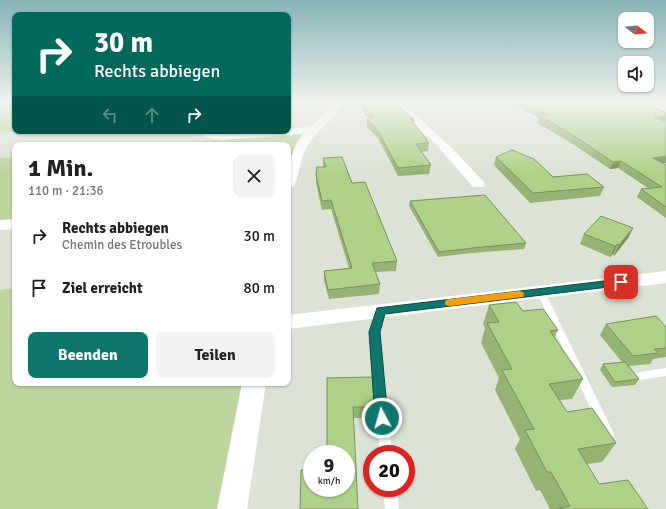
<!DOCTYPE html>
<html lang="de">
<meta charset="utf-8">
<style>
:root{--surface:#fff;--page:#f2f2f2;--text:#222;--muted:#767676;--accent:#0f766e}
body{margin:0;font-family:Signika,sans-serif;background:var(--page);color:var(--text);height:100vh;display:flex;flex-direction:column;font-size:15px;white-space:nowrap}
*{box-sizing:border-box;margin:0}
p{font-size:13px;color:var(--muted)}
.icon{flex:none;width:22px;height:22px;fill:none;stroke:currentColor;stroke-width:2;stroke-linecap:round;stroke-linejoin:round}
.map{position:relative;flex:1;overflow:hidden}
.side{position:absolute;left:12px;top:142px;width:279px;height:244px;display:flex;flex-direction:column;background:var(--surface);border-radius:8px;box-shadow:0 1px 3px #0004}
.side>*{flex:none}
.banner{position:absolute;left:12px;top:12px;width:279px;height:122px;border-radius:8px;box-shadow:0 1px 3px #0004;background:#00695c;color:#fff;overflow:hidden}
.needle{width:26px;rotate:106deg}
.buttons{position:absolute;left:618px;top:12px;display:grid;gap:8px}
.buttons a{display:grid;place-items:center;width:36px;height:36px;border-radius:8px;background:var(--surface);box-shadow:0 1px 3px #0004;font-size:20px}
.speed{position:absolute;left:303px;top:445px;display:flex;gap:8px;font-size:20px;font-weight:700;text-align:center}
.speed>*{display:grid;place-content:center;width:52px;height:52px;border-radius:50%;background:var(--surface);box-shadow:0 1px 3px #0004;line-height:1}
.speed small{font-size:10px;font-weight:400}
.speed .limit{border:6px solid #d22;background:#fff;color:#111}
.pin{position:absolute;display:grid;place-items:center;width:34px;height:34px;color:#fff;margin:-17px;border-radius:8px;box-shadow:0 2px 6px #0006}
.me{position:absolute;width:44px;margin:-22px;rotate:354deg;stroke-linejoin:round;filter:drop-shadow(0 0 3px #0008)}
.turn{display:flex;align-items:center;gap:14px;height:84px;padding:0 16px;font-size:18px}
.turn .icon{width:52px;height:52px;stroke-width:2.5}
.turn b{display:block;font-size:28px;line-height:34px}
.lanes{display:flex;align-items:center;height:38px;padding:0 16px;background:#0003;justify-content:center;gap:20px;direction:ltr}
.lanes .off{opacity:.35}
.round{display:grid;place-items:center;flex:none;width:42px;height:42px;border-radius:8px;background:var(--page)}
.summary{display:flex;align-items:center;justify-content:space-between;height:68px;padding:0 16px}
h1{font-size:24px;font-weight:700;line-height:30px}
.primary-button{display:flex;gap:8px;margin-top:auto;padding:8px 16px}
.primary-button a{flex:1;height:46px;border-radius:8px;background:var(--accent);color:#fff;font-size:16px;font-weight:700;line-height:46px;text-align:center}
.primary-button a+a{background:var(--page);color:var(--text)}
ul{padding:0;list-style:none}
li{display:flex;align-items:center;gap:12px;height:52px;padding:0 16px}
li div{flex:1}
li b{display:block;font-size:15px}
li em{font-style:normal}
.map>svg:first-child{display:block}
</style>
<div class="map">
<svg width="666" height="509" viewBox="0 0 666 509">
<rect width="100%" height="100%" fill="#dce2d6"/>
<!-- green -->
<g fill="#bbd59d">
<path d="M 0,102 L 15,102 L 15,131 L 18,131 L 0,133 Z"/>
<path d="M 304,133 L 297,141 L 288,166 L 288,145 L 153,145 Z"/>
<path d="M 15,157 L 15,220 L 0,222 L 0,158 Z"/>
<path d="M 15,288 L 15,383 L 254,383 L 232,509 L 0,509 L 0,290 Z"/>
</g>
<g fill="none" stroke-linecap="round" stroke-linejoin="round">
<!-- service -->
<g fill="#fff" fill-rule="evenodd">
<path d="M 541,289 L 544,290 L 545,292 L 612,430 L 614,434 L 612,438 L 608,440 L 604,438 L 537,292 L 538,290 Z"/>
<path d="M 381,308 L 384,309 L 386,311 L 380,332 L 392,454 L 380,454 L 370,332 L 376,311 L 378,309 Z"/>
<path d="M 666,368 L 666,376 L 640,380 L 636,379 L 635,376 L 636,373 L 640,372 Z"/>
<path d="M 383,488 L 397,488 L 399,509 L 385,509 Z"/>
</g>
<!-- minor -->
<g fill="#fff" fill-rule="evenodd">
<path d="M 333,102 L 343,102 C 334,119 319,128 309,143 C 301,155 300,171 295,184 L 293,187 L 288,188 C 288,166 289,152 304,134 L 221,140 L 206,137 L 198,131 L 211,131 L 221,134 L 256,131 L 288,131 L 288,129 L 311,127 L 327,111 Z"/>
<path d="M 387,102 L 398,102 L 419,118 L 452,148 L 483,181 L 485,184 L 483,187 L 473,187 L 434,142 Z"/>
<path d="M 15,219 L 15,229 L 0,230 L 0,220 Z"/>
<path d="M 666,271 L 666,283 L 288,329 L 288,315 Z"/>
<path d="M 242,383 L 266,383 L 247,509 L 217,509 Z"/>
</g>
<!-- secondary -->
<path fill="#e8f8d1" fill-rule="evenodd" d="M 650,102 L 666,102 L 666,110 L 652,105 Z"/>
</g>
<!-- wall -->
<g fill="#96b374">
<path d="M 358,102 L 393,102 L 414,120 L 414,124 L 429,143 L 428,151 L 421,152 L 431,165 L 429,174 L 398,176 L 378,138 L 367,127 L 367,119 L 369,118 L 365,115 Z"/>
<path d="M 508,102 L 639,102 L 664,121 L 666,122 L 666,163 L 663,163 L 666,165 L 666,218 L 637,197 L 641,189 L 648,188 L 618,168 L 610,169 L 565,139 L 537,123 L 539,118 Z"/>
<path d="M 496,157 L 553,177 L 604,187 L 600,196 L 530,203 L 494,165 Z"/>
<path d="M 323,158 L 352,183 L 397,261 L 396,271 L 375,272 L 380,284 L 379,294 L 329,299 L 324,281 L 324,271 L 349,268 L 331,209 L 322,210 L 316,183 L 316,175 L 323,167 Z"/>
<path d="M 410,201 L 526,243 L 524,249 L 472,253 L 438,257 L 409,206 Z"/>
<path d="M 633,228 L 628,238 L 614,256 L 613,254 L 610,257 L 580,244 L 584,234 Z"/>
<path d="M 489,305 L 523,311 L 558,330 L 554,338 L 583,379 L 572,399 L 560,400 L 567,412 L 616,443 L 602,462 L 587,464 L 599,484 L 648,509 L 550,509 L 540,490 L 536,491 L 515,449 L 520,439 L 495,390 L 499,378 L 481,343 L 485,328 L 483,324 Z"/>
<path d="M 606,324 L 666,327 L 666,357 L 653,359 L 650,364 L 629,366 L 639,379 L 635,385 L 612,387 L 600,370 L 603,364 L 622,362 L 600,335 Z"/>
<path d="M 327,378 L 377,407 L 376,418 L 354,418 L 346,488 Z"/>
</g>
<!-- shaded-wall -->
<g fill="#7a925e">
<path d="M 666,115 L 666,121 L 651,123 L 654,117 Z"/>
<path d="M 666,156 L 666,163 L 650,165 L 653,158 Z"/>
<path d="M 621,161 L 618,168 L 610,169 L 613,162 Z"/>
<path d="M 633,228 L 628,238 L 614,256 L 619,245 Z"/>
<path d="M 618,244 L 613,254 L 610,257 L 615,246 Z"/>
</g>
<!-- building -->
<g fill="#afd087" stroke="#7a925e">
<path d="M 362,102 L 393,102 L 413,118 L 414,120 L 409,117 L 429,143 L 416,144 L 431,165 L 398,168 L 378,131 L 367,119 L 375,116 L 365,108 Z"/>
<path d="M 522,102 L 639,102 L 666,113 L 666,115 L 654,117 L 666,122 L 666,156 L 653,158 L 666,165 L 666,207 L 641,189 L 662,187 L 621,161 L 613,162 L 568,132 L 539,116 L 549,115 Z"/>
<path d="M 512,150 L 534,159 L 553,177 L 587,174 L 604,187 L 533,193 L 496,157 Z"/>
<path d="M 342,157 L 352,183 L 365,182 L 397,261 L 372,263 L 380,284 L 328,290 L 324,271 L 352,268 L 331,200 L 322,201 L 316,175 L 317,167 L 326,167 L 323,158 Z"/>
<path d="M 485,195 L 526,243 L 473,248 L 439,252 L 410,201 Z"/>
<path d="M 601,216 L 633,228 L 619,245 L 618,244 L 615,246 L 584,234 Z"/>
<path d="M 516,302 L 523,311 L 543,309 L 558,330 L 550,331 L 583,379 L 549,384 L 567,412 L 592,408 L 616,443 L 578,449 L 599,484 L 628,480 L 648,509 L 555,509 L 570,506 L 551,472 L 547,472 L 525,430 L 534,429 L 502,370 L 512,369 L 487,323 L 499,322 L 489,305 Z"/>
<path d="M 656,316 L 666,327 L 666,348 L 654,349 L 658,353 L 633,356 L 606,324 Z"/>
<path d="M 625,362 L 639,379 L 615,382 L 603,364 Z"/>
<path d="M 374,377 L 377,407 L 353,407 L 358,509 L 300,509 L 301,470 L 312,470 L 312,488 L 346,488 L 346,454 L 327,454 L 327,378 Z"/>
</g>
<!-- sky -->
<linearGradient id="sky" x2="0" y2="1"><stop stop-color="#85b3b5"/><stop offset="0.59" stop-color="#eff2ed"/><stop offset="1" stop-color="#eff2ed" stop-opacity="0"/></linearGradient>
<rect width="666" height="173" fill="url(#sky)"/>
<!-- route -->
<path fill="#0f766e" stroke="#0a4d48" d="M 621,279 L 626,282 L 625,285 L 385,314 L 380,332 L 388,418 L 387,422 L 382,424 L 377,422 L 375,418 L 369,332 L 377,308 Z"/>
<!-- slow -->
<path fill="#f59e0b" d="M 519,291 L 523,292 L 524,295 L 523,297 L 450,306 L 446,305 L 445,303 L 446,300 L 450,299 Z"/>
</svg>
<div class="buttons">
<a><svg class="needle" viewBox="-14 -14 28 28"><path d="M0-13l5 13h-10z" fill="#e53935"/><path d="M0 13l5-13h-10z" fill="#767676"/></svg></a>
<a><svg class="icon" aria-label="sound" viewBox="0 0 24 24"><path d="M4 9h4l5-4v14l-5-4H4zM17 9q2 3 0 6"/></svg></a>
</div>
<div class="speed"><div>9<small>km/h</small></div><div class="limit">20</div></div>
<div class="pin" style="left:621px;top:282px;background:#d93025"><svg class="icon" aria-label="arrive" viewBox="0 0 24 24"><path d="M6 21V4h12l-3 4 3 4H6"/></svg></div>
<svg class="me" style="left:382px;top:418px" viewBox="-20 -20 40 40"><circle r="17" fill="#0f766e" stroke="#fff" stroke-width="3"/><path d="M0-11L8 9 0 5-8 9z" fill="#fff"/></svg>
<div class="banner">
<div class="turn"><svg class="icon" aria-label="right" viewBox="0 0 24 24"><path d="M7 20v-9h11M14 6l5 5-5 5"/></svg><div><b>30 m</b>Rechts abbiegen</div></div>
<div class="lanes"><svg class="icon off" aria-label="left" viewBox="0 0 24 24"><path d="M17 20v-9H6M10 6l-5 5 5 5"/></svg><svg class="icon off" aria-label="ahead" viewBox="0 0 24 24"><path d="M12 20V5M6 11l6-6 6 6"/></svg><svg class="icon" aria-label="right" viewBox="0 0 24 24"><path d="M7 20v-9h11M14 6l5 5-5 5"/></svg></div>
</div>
<section class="side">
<div class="summary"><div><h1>1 Min.</h1><p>110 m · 21:36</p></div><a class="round"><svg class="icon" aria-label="close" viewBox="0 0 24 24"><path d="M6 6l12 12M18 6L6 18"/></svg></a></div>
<ul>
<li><svg class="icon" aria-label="right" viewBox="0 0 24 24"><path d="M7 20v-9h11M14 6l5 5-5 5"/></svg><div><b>Rechts abbiegen</b><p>Chemin des Etroubles</p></div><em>30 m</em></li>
<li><svg class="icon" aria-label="arrive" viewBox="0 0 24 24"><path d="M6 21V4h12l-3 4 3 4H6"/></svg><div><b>Ziel erreicht</b></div><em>80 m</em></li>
</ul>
<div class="primary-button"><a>Beenden</a><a>Teilen</a></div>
</section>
</div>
